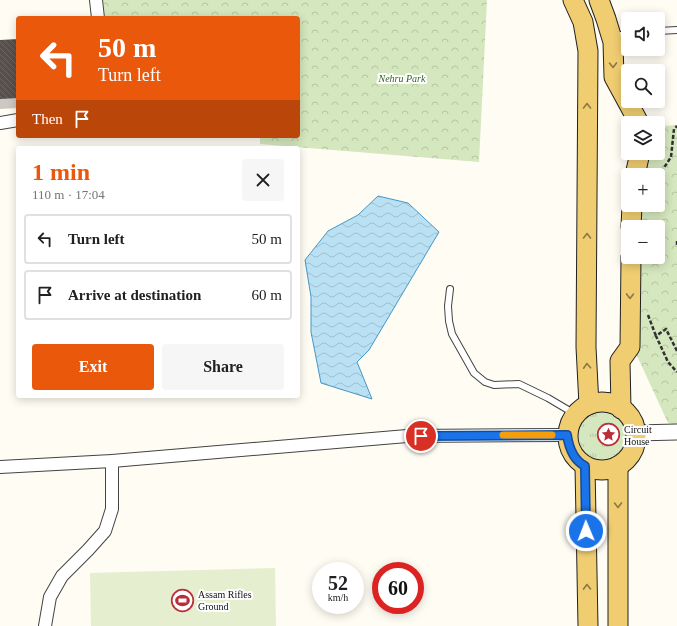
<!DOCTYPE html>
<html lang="en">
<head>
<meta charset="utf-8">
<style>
  :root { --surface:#fff; --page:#f6f6f6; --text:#202124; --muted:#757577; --line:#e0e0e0; --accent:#ea580c }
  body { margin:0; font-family:Georgia,serif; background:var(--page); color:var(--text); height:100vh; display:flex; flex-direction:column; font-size:15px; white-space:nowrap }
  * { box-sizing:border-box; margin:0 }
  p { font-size:13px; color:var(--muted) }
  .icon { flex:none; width:22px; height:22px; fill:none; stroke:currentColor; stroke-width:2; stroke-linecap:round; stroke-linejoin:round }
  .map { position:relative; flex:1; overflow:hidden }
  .details { position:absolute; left:16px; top:146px; width:284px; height:252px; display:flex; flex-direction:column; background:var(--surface); border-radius:4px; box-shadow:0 2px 10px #0003 }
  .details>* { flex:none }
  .hud { position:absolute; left:16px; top:16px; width:284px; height:122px; border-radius:4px; box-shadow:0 2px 10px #0003; background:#ea580c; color:#fff; overflow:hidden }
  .fabs { position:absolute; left:621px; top:12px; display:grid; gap:8px }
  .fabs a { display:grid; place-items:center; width:44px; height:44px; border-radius:4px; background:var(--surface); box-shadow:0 2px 10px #0003; font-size:20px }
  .speed { position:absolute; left:312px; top:562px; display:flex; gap:8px; font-size:20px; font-weight:700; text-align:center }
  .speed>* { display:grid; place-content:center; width:52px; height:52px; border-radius:50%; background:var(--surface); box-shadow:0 2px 10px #0003; line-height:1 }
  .speed small { font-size:10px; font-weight:400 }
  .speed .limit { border:6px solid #d22; background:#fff; color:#111 }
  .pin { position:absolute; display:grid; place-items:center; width:34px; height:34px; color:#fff; margin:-17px; border:2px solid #fff; border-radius:50%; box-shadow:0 1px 4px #0007 }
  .me { position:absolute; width:44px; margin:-22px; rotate:359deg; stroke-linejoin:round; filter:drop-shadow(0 0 3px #0008) }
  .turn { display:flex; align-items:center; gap:14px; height:84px; padding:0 16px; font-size:18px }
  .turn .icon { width:52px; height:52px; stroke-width:2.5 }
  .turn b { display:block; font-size:28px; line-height:34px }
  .then { display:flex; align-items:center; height:38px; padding:0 16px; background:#0003; gap:8px; font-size:15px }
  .round { display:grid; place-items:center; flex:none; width:42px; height:42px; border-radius:4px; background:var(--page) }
  .headline { display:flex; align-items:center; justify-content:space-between; height:68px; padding:0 16px }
  h1 { font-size:24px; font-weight:700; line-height:30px; color:var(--accent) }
  .action { display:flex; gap:8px; margin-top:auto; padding:8px 16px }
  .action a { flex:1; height:46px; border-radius:4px; background:var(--accent); color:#fff; font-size:16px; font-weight:700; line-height:46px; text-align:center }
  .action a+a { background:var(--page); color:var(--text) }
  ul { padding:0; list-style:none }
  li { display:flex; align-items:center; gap:12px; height:50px; margin:0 8px 6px; padding:0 8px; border:2px solid var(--line); border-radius:4px }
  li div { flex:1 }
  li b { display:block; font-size:15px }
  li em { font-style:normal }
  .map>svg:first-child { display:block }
  .grass { fill:url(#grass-tufts) }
  .park { fill:url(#park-crowns) }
  .pitch { fill:#e5efcf }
  .water { fill:url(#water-waves); stroke:#4597c6 }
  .shadow { fill:#0003 }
  .building { fill:url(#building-back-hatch) }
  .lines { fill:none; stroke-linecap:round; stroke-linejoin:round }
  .service-casing { stroke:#434343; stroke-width:8 }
  .minor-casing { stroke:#434343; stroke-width:14 }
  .tertiary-casing { stroke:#434343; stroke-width:17 }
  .primary-casing { stroke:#212121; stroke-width:21 }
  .path { stroke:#323232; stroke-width:2.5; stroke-dasharray:4 2; stroke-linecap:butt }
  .service { stroke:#fff; stroke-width:6 }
  .minor { stroke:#fff; stroke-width:12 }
  .tertiary { stroke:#fff; stroke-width:15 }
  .primary { stroke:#f0cd71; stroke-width:19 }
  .oneway { stroke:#8b7845 }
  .route-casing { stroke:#114b97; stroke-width:10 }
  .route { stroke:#1a73e8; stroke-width:7 }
  .slow { stroke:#f59e0b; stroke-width:7 }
  .labels { text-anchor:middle; stroke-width:4; stroke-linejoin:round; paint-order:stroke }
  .park-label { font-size:10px; font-style:italic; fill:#336423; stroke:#fff }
  .poi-label { font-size:10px; fill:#101010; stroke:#fff; text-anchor:start }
</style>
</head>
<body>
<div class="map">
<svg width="677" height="626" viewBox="0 0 677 626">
  <defs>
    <pattern id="grass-tufts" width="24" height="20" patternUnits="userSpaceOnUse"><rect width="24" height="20" fill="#d5e7be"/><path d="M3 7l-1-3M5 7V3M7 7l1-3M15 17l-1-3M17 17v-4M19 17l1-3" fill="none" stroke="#b6c5a2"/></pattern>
    <pattern id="park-crowns" width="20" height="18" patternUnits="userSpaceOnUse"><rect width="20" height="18" fill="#d5e7be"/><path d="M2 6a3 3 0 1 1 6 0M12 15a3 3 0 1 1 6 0" fill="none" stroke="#b6c5a2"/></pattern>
    <pattern id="water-waves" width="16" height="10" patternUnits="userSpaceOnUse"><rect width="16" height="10" fill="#bae0f3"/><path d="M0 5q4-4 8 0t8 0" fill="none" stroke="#9fbfcf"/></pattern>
    <pattern id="building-back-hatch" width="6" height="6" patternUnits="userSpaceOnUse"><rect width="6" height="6" fill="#58504c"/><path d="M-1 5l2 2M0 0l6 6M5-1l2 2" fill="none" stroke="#6b6561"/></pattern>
  </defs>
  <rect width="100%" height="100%" fill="#fefcf3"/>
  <circle class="grass" cx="607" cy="435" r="29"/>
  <g class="park">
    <path d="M103,0H487L479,162L260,144V136H298V18H105Z"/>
    <path d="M677,125V425L668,423L633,347L634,257H658V227H637L639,205H658V175H641L644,153H658V129L664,126Z"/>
  </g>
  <path class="pitch" d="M275,568L276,626H91L90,573Z"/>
  <path class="water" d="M378,196L408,203L439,232L369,350L357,362L372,399L321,383L311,332V297L305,260L328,231L358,215Z"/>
  <path class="shadow" d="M18,40V108L0,109V41Z"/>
  <path class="building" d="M18,39V98L0,99V40Z"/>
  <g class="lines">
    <defs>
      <g id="service">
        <path d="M658,31L677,30"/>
        <path d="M614,36L628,34"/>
        <path d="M450,289L448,306L449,321L452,334L474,373L485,382L494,385L519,384L548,398L575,414"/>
      </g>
      <g id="minor">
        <path d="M96,0L98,18"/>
        <path d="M0,123L18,120"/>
        <path d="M0,467L112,461L407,436L567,435"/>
        <path d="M45,626L50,597L62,576L88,550L105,531L112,509V461"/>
      </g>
      <path id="tertiary" d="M636,433L677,432"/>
      <g id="primary">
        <path d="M573,0L583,22L588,51L586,347L589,405"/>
        <path d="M599,0L606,19L613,42L614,77L639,123"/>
        <path d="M635,175L640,153"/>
        <path d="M631,227L632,205"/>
        <circle cx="602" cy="436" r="34"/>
        <path d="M621,409L620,361L630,347L631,257"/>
        <path d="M585,466L588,626"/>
        <path d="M618,466V626"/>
      </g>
    </defs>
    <use href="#service" class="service-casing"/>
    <use href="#minor" class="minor-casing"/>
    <use href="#tertiary" class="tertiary-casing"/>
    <use href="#primary" class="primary-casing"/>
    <g class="path">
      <path d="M658,177L671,157L674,129L677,126"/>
      <path d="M677,241V247"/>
      <path d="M648,315L656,336"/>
      <path d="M677,351L666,329L656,336L668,362L677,372"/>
    </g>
    <use href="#service" class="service"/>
    <use href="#minor" class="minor"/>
    <use href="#tertiary" class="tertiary"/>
    <use href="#primary" class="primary"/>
  </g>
  <defs><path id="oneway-chevron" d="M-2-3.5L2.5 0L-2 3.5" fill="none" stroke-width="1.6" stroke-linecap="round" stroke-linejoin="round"/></defs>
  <g class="oneway">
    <use href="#oneway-chevron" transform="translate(613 65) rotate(89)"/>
    <use href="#oneway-chevron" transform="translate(587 106) rotate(-90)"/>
    <use href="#oneway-chevron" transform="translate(587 236) rotate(-90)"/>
    <use href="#oneway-chevron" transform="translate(630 296) rotate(91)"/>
    <use href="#oneway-chevron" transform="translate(587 366) rotate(-93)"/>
    <use href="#oneway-chevron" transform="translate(618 505) rotate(89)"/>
    <use href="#oneway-chevron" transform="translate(587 587) rotate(-91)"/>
  </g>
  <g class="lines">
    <defs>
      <path id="route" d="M421,436L567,435C569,448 573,460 585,466L586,531"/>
    </defs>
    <use href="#route" class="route-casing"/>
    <use href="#route" class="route"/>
    <path class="slow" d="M503,435H552"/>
  </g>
  <defs>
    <symbol id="sight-ring" viewBox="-11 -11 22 22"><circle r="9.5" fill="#fff" stroke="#b82f3a" stroke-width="1.5"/><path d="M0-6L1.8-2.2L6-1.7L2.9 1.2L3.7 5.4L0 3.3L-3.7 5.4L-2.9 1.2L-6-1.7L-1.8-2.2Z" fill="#b82f3a"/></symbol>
    <symbol id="stadium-ring" viewBox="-11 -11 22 22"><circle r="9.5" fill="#fff" stroke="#b82f3a" stroke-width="1.5"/><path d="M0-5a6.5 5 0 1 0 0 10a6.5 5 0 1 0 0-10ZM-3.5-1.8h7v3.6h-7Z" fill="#b82f3a"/></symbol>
  </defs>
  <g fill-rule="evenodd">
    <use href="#sight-ring" x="596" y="422" width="25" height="25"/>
    <use href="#stadium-ring" x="170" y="588" width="25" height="25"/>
  </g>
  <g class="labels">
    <g class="park-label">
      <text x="402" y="82">Nehru Park</text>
    </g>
    <g class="poi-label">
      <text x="624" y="433">Circuit<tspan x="624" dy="12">House</tspan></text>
      <text x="198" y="598">Assam Rifles<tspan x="198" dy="12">Ground</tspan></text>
    </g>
  </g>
</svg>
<div class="fabs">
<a><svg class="icon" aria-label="sound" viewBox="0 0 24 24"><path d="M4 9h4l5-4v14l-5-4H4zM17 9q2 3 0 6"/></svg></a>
<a><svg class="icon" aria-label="search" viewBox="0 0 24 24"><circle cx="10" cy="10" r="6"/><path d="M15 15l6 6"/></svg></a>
<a><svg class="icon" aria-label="layers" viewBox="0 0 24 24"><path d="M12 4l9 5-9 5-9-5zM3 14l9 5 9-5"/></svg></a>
<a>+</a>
<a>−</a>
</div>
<div class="speed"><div>52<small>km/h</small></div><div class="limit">60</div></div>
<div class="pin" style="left:421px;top:436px;background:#d93025"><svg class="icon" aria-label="arrive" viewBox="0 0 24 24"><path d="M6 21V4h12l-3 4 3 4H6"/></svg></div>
<svg class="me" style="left:586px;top:531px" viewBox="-20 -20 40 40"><circle r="17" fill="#1a73e8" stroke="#fff" stroke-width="3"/><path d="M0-11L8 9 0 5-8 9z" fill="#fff"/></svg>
<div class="hud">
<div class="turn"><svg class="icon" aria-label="left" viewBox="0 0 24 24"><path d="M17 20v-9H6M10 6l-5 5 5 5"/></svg><div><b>50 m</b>Turn left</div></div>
<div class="then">Then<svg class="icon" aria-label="arrive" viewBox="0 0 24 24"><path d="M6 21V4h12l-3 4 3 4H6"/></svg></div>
</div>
<section class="details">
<div class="headline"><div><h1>1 min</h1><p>110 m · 17:04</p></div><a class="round"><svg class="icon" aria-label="close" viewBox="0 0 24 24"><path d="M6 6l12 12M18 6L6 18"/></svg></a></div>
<ul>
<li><svg class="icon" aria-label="left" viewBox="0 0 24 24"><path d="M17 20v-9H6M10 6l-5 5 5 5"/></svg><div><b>Turn left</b></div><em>50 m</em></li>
<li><svg class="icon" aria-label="arrive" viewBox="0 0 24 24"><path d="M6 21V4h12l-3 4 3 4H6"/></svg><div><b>Arrive at destination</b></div><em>60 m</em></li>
</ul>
<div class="action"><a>Exit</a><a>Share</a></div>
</section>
</div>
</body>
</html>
